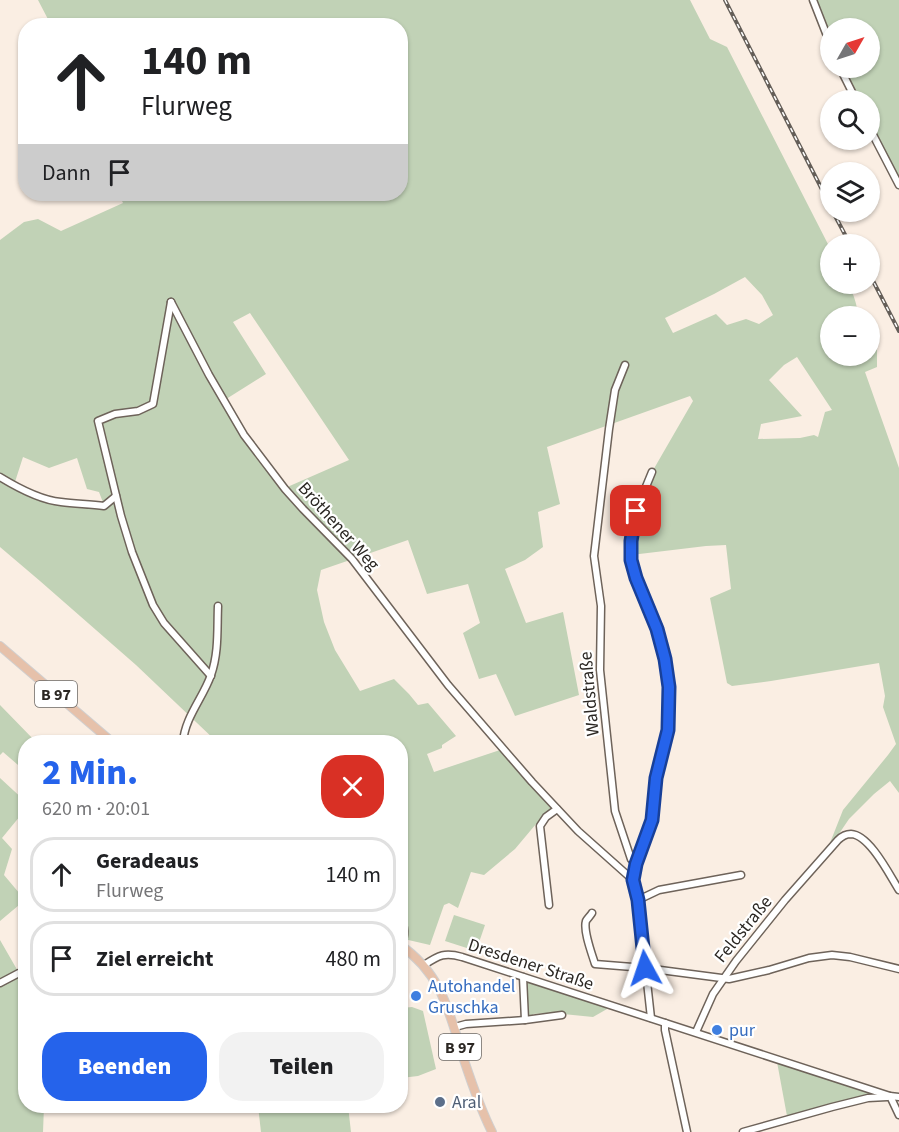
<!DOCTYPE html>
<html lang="de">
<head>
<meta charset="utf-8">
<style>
  :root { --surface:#fff; --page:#f2f2f2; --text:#202124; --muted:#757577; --line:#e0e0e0; --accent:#2563eb }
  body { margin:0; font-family:"Source Sans 3",sans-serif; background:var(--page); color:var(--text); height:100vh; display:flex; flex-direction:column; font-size:22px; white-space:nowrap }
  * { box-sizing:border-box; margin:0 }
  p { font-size:20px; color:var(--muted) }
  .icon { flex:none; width:33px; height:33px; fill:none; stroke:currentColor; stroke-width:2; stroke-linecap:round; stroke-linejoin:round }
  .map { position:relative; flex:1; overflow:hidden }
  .panel { position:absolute; left:18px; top:735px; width:390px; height:378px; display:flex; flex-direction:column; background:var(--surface); border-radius:24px; box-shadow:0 2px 4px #0004 }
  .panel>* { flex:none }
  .guide { position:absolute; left:18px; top:18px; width:390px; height:183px; border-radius:24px; box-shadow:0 2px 4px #0004; background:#fff; color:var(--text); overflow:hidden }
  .needle { width:39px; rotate:51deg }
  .fabs { position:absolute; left:820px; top:18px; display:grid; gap:12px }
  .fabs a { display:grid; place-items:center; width:60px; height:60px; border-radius:50%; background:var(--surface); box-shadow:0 2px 4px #0004; font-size:30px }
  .pin { position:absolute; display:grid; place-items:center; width:51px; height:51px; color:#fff; margin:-26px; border-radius:12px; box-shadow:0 3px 9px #0006 }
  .me { position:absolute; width:66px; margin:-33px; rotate:355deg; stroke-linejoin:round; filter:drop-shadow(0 0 4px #0008) }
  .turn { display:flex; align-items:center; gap:21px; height:126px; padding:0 24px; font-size:27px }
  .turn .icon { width:78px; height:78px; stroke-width:2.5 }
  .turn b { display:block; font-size:42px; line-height:51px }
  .then { display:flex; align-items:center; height:57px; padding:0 24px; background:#0003; gap:12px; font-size:22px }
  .round { display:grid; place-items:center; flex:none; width:63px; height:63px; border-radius:24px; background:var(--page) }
  .overview { display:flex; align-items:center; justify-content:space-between; height:102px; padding:0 24px }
  h1 { font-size:36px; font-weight:800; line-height:45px; color:var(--accent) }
  .cta { display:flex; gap:12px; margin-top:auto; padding:12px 24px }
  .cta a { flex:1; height:69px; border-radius:24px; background:var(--accent); color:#fff; font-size:24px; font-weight:800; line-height:69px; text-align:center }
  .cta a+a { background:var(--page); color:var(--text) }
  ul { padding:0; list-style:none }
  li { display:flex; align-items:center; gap:18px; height:75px; margin:0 12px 9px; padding:0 12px; border:3px solid var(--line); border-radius:24px }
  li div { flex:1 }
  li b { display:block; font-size:22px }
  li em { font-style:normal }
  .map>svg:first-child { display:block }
  .green { fill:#c1d2b6; fill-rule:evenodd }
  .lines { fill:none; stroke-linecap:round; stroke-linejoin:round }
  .minor-casing { stroke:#6e635a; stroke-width:9 }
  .major-casing { stroke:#d0cfcf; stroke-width:10 }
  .minor { stroke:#fff; stroke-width:6 }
  .major { stroke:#e6c1aa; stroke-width:8 }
  .rail-casing { stroke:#645e58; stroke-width:4 }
  .rail { stroke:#fff; stroke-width:1.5; stroke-dasharray:4.5; stroke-linecap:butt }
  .route-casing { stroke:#184099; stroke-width:15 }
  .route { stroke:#2563eb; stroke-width:10 }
  .shop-dot { fill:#3f7fe0; stroke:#fff; stroke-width:2 }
  .service-dot { fill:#5c6f8a; stroke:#fff; stroke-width:2 }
  .labels { text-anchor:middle; stroke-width:4.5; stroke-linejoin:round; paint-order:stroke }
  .shield { fill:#fff; stroke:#6b6865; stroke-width:1.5 }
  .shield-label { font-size:16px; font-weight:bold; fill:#2b2723 }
  .street-label { font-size:18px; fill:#2b2723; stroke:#fff }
  .shop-label { font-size:18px; fill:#366cbe; stroke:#fff; text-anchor:start }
  .service-label { font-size:18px; fill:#4e5e75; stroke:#fff; text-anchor:start }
</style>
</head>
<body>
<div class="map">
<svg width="899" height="1132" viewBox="0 0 899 1132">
  <rect width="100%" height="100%" fill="#faeee3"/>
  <g class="green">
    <path d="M38,0H690L710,39L727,47L831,250V284H848C854,295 857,304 858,316H831V356H870V339L877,350V367L865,372L899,468V793L890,781L874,794L849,819L826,853L843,810L888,755L896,744L883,707L885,696L879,663L771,681L732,686L727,683L710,598L731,589L726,545L706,546L631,555L636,511L652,472L693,401L690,396L547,447L560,504L538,512L543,547L525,560L505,569L526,623L563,612L579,695L515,716L496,674L479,679L463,633L480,623L468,584L427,594L408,540L321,570L317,590L324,622L335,650L360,691L394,679L409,694L418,705L428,703L456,736L442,745V748L427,754L434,772L503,749L557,809L540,824H536L515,849L484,875L471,872L458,908L449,903L444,905L430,945L404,939L400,916V742H217L136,665L40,581L0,547V240L24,222L38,219L61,231L123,203L119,194H400V26L51,25ZM745,277L762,295L773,315L759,324L746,319L727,325L716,314L673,333L665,318L714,294ZM250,313L349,460L285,488L223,401L266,374L233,322ZM797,357L832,410L825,412L818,437L814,435L800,438L758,439L761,424L802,416L769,380L784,365ZM23,457L49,468L77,458L87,489L99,492L104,505L60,502L14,485Z"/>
    <path d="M813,0H899V185L870,129V100H856L840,68H870V28H846L839,24L825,31Z"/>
    <path d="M0,705L36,742H26L25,771L3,752L0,755Z"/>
    <path d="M0,778L26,802L25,810L2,838L12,849L4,875L25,900L0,921Z"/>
    <path d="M454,915L485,925L476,951L445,941Z"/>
    <path d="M0,940L19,973H25L26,1106H44L43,1132H0Z"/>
    <path d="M525,981C551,991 578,998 605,1006L607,1009L593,1017L563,1014L562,1012L533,1014V1018L528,1017Z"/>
    <path d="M412,1007L423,1011L436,1069L418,1076L401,1078V1008Z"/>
    <path d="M777,1062L869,1092V1096L834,1103L787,1116Z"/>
    <path d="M258,1106H348L351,1132H261Z"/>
  </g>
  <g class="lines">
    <defs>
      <g id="minor">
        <path d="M813,0L831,46"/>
        <path d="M840,68L856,100"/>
        <path d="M870,129L899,185"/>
        <path d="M171,302L209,375L244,435L285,489L303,509L352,559L448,685L532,782L578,831L633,880"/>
        <path d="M171,302L153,404L138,411L115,414L98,421L121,516L132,552L153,605L164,623L211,676"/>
        <path d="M625,365L615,390L609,429L594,556L601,606L600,670L615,811L631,859L636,864L633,880L638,900L651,1018"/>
        <path d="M0,477C18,488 40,500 61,502C76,504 90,504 104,506L116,496"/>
        <path d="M183,742C185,717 203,698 211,675C219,652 217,629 218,606"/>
        <path d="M636,864L652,820L656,778L668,730L669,711V687L665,659L657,629L636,578L631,560V541L636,511L652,472"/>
        <path d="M638,900L659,890L741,875"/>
        <path d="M549,905L540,826L546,817L557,809"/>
        <path d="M592,913C591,915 587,919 586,921C583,931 592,954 595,964L645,968L729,979L769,970L809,958L832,955L850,957L899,969"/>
        <path d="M400,916C405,926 406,935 401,946"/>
        <path d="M424,965C439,955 445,952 462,957L890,1096L899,1097"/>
        <path d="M523,977L525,1020"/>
        <path d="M0,983L19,973H26"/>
        <path d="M665,1023V1030L687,1132"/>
        <path d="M455,1027L466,1024L525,1020L562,1015"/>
        <path d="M696,1032L713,994L736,961L785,900L838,840C841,837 846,834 851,834C870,835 890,876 899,890"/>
        <path d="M890,1096L899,1115"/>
        <path d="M743,1132L832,1107L868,1098L887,1097"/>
      </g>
      <g id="major">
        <path d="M0,646L112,742"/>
        <path d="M400,945C444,975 450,1017 465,1063C473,1087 481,1110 492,1132"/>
      </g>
    </defs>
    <use href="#minor" class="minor-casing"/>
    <use href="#major" class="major-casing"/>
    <use href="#minor" class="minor"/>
    <use href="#major" class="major"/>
    <defs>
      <g id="rail">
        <path d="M725,0L831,207"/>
        <path d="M833,212L850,244"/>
        <path d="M870,275L899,331"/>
      </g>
    </defs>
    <use href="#rail" class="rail-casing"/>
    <use href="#rail" class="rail"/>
  </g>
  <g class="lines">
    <defs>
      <path id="route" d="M636,511L631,541V560L636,578L657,629L665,659L669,687L668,730L656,778L652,820L636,864L633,880L638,900L645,968"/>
    </defs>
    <use href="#route" class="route-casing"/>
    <use href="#route" class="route"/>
  </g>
  <g class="shop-dot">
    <circle cx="416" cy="996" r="6"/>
    <circle cx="717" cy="1030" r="6"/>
  </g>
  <circle class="service-dot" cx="440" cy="1102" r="6"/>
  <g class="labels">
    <g class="shield">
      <rect x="35" y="681" width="42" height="26" rx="4.5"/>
      <rect x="439" y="1034" width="42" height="26" rx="4.5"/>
    </g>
    <g class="shield-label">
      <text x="56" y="700">B 97</text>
      <text x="460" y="1053">B 97</text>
    </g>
    <g class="street-label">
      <text transform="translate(339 526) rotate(48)" y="6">Bröthener Weg</text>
      <text transform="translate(589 694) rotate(-95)" y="6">Waldstraße</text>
      <text transform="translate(743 929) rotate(-51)" y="6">Feldstraße</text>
      <text transform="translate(531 964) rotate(18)" y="6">Dresdener Straße</text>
    </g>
    <g class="shop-label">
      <text x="428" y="992">Autohandel<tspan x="428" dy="21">Gruschka</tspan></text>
      <text x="729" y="1036">pur</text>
    </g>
    <g class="service-label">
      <text x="452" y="1108">Aral</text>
    </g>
  </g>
</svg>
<div class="fabs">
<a><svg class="needle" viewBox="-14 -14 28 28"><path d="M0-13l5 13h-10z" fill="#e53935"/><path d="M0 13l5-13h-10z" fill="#757577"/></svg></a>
<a><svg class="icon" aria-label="search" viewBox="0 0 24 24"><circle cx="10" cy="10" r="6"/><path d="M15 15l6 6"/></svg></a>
<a><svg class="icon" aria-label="layers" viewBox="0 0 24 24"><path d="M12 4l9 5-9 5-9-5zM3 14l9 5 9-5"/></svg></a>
<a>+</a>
<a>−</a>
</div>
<div class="pin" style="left:636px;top:511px;background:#d93025"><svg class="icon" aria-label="arrive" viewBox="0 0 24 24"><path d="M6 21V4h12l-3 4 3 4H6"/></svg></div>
<svg class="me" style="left:645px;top:968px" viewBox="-20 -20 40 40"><path d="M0-17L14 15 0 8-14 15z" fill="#2563eb" stroke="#fff" stroke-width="4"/></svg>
<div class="guide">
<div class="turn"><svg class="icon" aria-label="ahead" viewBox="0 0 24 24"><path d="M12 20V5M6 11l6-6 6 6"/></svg><div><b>140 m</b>Flurweg</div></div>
<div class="then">Dann<svg class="icon" aria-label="arrive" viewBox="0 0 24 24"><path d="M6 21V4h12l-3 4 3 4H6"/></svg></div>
</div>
<section class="panel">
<div class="overview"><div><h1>2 Min.</h1><p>620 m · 20:01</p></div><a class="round" style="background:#d93025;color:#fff"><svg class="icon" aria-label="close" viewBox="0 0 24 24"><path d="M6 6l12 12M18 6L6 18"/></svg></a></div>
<ul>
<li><svg class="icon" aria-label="ahead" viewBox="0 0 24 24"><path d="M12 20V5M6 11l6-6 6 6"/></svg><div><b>Geradeaus</b><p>Flurweg</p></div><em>140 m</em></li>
<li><svg class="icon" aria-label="arrive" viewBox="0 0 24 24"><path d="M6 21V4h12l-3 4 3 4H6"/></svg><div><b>Ziel erreicht</b></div><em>480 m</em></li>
</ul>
<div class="cta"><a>Beenden</a><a>Teilen</a></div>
</section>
</div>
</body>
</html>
